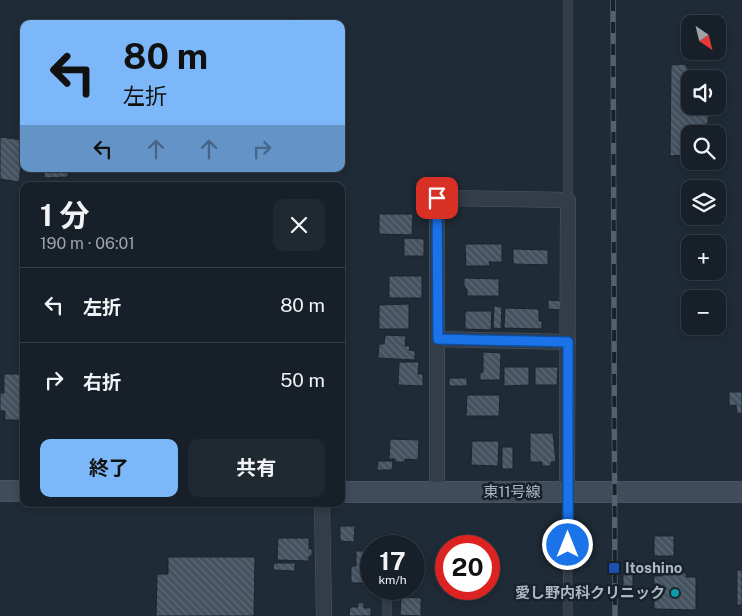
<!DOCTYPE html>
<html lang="ja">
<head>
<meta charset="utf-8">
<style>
  :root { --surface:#172028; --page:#202830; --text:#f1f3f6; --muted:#9ea3a8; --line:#363e45; --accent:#7cb8f9 }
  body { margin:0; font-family:"Public Sans","Noto Sans JP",sans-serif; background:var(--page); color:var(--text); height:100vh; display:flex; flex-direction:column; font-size:19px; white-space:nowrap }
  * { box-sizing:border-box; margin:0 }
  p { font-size:16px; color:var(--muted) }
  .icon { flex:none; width:28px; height:28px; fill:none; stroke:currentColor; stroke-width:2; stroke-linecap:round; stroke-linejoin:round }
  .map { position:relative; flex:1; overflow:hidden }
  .side { position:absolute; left:20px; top:182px; width:325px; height:325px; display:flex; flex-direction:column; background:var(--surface); border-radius:10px; box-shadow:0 2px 8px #0003,0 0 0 1px var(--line) }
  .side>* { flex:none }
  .hud { position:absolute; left:20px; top:20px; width:325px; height:152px; border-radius:10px; box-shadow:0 2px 8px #0003,0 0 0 1px var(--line); background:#7cb8f9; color:#111; overflow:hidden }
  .needle { width:32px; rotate:145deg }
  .controls { position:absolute; left:681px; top:15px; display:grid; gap:10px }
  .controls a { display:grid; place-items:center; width:45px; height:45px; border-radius:10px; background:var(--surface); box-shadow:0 2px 8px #0003,0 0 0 1px var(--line); font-size:25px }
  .speed { position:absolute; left:360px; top:535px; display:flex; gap:10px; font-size:25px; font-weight:700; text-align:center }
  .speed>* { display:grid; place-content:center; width:65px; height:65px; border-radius:50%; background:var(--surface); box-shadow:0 2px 8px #0003,0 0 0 1px var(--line); line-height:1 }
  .speed small { font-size:12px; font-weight:400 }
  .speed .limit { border:8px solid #d22; background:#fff; color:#111 }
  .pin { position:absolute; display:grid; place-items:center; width:42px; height:42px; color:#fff; margin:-21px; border-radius:10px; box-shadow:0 2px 8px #0006 }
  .me { position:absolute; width:55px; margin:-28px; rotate:0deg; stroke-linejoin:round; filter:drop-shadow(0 0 4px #0008) }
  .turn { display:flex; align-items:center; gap:18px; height:105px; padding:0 20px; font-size:22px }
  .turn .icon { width:65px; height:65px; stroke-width:2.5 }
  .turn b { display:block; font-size:35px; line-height:42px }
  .lanes { display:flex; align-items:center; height:48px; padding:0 20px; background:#0003; justify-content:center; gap:25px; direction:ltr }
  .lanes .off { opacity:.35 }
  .round { display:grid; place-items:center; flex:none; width:52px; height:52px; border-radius:10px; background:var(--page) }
  .summary { display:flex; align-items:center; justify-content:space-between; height:85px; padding:0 20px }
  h1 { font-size:30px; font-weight:700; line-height:38px }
  .primary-button { display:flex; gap:10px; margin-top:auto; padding:10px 20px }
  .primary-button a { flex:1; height:58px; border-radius:10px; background:var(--accent); color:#111; font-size:20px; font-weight:700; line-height:58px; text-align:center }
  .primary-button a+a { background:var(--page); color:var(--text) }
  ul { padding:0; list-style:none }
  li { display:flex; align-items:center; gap:15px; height:75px; padding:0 20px; border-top:1px solid var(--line) }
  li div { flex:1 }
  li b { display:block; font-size:19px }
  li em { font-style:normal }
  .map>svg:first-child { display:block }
  .building { fill:url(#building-back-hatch); stroke:#1a242d }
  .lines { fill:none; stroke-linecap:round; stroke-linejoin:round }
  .lane-casing { stroke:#505a65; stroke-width:9 }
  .street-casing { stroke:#505a65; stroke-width:16 }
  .secondary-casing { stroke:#505a65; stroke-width:22 }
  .lane { stroke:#323d47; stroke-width:8 }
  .street { stroke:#323d47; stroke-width:15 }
  .secondary { stroke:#404c5a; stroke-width:21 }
  .rail-casing { stroke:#54616e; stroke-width:5.5 }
  .rail { stroke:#18222b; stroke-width:4; stroke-dasharray:11; stroke-linecap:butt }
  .route-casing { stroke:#114b97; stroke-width:12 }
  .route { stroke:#1a73e8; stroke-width:9 }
  .transit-dot { fill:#1a4fb4; stroke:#18222b; stroke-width:2 }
  .culture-dot { fill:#0f9aa8; stroke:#18222b; stroke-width:2 }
  .labels { text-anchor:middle; stroke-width:5; stroke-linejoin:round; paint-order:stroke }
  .street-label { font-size:15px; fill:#acb7c4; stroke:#18222b }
  .poi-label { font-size:15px; font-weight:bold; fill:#acb7c4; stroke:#18222b; text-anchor:start }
</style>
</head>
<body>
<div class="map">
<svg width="742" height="616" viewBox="0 0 742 616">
  <defs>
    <pattern id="building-back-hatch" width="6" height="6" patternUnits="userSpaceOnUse" patternTransform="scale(1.25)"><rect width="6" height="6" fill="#455360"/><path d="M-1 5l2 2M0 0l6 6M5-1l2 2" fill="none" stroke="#5d6a75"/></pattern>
  </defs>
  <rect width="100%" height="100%" fill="#1f2b36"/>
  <g class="building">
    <rect x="287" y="19" width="16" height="5"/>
    <path d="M685,64L694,79H690V106H709L708,122L700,134H690V147L684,155L670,156L671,65Z"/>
    <path d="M0,137L24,140L19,182L0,179Z"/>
    <path d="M44,169H68V177L44,178Z"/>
    <path d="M379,214H413L412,235L379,234Z"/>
    <path d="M404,238L424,239V256H404Z"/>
    <path d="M465,244H502V262H489L490,266H466Z"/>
    <path d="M513,249L548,250V265L513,264Z"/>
    <rect x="389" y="276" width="33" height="22"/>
    <path d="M464,278L499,279V296H467V290L464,285Z"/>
    <path d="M548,300L562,301V310L548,309Z"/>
    <path d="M409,304V329H379V305Z"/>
    <path d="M494,306L502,307L501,329L493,328Z"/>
    <path d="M505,308L539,309V321H542V329L504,328Z"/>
    <path d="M465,311H492L491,330L465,329Z"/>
    <path d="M385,335L406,336L405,346H410L409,350L415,351V360L378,358L379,344H384Z"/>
    <path d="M483,352L501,353L500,380H480V373L483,372Z"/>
    <path d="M399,362H419L418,374H423V386L398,385Z"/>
    <path d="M504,367H529V385L504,386Z"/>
    <path d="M535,367H558L557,385H535Z"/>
    <path d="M4,374H24V420H5V411H0V393H4Z"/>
    <rect x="449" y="378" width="18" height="8"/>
    <path d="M729,392H742V413L737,414L736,405L729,406Z"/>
    <path d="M467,395H500L499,416H466Z"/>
    <path d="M530,433H553L556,462H551V466H542V462H530Z"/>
    <path d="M390,439L419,440L418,460L405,459V462H395V459H389Z"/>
    <path d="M472,441H499L498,466L471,465Z"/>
    <rect x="502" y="447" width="11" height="22"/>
    <path d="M378,461H393L392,470H377Z"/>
    <path d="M340,526H355L354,542L340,541Z"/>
    <rect x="654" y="536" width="20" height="20"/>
    <path d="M278,538H309V549H312V556H309V561L277,560Z"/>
    <path d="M356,551H369V557H371V583H351V566H356Z"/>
    <path d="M168,557H255L254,616H156L157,574H168Z"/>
    <path d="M274,563H295V571L273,570Z"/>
    <rect x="737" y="570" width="5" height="35"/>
    <path d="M662,572L686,573V577H696V610L654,609V576H662Z"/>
    <rect x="623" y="574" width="10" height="13"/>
    <path d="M401,597L421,598V616L400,615Z"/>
    <path d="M358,602L364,603V608H371V616H349L350,607H358Z"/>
  </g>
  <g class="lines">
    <defs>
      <g id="lane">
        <path d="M568,0V200"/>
        <path d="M567,493L568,616"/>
        <path d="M387,598V616"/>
      </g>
      <g id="street">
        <path d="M438,339L568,342"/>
        <path d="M437,492V198L568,200L567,492"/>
        <path d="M322,504L324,616"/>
      </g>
      <g id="secondary">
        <path d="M0,491H24"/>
        <path d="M341,492H742"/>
      </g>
    </defs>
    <use href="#lane" class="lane-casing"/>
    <use href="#street" class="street-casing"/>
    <use href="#secondary" class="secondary-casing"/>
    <use href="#lane" class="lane"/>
    <use href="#street" class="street"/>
    <use href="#secondary" class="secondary"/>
    <defs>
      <path id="rail" d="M613,0L615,616"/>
    </defs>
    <use href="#rail" class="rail-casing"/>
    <use href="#rail" class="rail"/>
  </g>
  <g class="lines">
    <defs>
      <path id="route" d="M437,198L438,339L568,342V545"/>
    </defs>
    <use href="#route" class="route-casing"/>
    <use href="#route" class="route"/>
  </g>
  <rect class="transit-dot" x="608" y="562" width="12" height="12" rx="2.5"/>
  <circle class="culture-dot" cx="675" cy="593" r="5"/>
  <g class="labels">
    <g class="street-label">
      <text x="512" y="497">東11号線</text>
    </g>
    <g class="poi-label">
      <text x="625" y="573">Itoshino</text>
      <text x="665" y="598" text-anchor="end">愛し野内科クリニック</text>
    </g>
  </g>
</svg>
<div class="controls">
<a><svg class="needle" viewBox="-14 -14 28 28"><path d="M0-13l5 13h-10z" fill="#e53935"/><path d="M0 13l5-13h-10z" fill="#9ea3a8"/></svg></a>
<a><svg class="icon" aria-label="sound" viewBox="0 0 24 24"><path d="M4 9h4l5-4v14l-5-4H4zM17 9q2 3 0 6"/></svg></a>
<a><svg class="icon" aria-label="search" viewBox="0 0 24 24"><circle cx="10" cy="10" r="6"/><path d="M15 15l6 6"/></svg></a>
<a><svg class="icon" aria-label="layers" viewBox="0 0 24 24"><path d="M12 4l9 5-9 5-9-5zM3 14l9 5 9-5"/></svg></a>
<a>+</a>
<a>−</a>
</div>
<div class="speed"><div>17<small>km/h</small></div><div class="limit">20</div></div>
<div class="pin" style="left:437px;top:198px;background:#d93025"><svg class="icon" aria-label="arrive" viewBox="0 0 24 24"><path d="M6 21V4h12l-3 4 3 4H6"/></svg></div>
<svg class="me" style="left:568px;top:545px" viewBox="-20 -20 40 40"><circle r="17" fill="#1a73e8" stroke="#fff" stroke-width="3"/><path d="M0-11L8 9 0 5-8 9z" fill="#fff"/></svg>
<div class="hud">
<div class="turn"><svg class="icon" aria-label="left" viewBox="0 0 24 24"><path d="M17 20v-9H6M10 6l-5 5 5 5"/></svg><div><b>80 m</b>左折</div></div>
<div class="lanes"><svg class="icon" aria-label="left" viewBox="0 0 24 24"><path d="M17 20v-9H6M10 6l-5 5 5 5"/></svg><svg class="icon off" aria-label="ahead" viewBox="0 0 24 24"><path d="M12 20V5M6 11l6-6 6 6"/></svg><svg class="icon off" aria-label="ahead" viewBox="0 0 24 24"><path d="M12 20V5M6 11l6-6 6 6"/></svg><svg class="icon off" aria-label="right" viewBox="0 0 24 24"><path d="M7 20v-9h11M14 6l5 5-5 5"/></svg></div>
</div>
<section class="side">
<div class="summary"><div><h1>1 分</h1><p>190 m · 06:01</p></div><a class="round"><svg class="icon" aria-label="close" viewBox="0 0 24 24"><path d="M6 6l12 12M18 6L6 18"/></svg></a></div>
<ul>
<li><svg class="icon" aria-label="left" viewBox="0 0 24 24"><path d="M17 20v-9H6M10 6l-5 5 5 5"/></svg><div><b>左折</b></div><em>80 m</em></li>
<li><svg class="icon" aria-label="right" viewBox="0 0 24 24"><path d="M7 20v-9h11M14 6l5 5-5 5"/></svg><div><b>右折</b></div><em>50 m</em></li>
</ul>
<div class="primary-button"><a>終了</a><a>共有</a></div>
</section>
</div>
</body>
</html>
